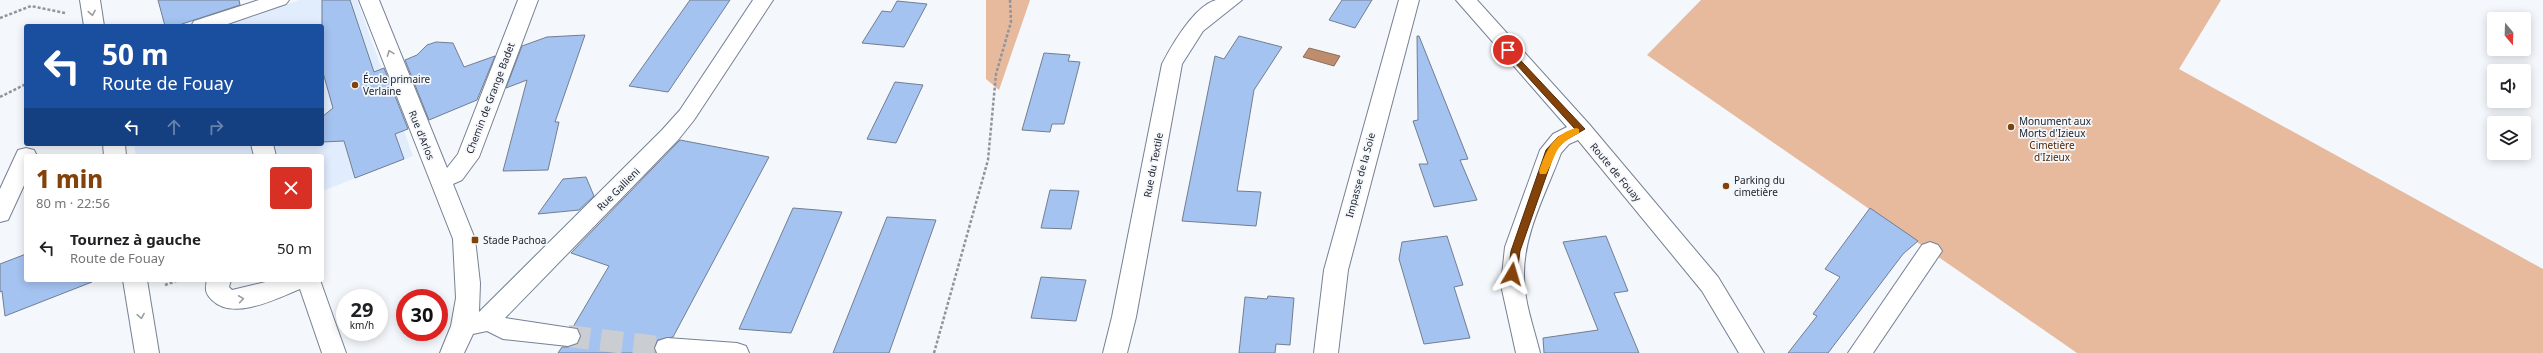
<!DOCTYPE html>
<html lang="fr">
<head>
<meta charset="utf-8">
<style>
  :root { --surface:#fff; --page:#f2f2f2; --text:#202124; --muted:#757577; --accent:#82420a }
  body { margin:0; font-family:"Noto Sans",sans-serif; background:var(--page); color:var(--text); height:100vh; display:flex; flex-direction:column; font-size:15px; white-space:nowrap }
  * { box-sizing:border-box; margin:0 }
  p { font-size:13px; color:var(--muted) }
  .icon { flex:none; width:22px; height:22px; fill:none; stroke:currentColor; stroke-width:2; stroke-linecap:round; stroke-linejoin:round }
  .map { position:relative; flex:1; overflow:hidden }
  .drawer { position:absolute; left:24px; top:154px; width:300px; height:128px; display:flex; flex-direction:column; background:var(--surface); border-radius:4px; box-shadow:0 2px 10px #0003 }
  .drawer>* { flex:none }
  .guide { position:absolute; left:24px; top:24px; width:300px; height:122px; border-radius:4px; box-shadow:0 2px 10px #0003; background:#1a4fa0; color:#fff; overflow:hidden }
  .needle { width:26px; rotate:161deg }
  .fabs { position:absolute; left:2487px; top:12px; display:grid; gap:8px }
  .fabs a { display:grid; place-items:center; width:44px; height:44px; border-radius:4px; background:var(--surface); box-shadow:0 2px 10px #0003; font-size:20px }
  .speed { position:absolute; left:336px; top:289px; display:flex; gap:8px; font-size:20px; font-weight:700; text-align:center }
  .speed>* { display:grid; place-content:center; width:52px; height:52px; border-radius:50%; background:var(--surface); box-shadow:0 2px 10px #0003; line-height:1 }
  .speed small { font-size:10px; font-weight:400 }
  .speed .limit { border:6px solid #d22; background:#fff; color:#111 }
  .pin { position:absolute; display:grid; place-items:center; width:34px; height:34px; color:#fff; margin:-17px; border:2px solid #fff; border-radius:50%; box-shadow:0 1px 4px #0007 }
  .me { position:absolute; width:44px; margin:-22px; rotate:7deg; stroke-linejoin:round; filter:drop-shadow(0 0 3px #0008) }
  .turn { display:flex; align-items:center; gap:14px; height:84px; padding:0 12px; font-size:18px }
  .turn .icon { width:52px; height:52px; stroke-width:2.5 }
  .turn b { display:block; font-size:28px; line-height:34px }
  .lanes { display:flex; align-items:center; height:38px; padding:0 12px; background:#0003; justify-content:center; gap:20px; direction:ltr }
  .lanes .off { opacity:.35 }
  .round { display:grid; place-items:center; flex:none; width:42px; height:42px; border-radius:4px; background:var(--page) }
  .head { display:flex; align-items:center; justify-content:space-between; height:68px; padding:0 12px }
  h1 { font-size:24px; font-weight:800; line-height:30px; color:var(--accent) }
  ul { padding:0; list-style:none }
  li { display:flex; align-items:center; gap:12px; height:52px; padding:0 12px }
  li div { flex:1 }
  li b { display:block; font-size:15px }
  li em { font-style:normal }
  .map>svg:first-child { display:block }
  .built { fill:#e1ecfd }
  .green { fill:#e7b99d }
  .water { fill:#bd8d6e; stroke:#8e6e5b }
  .building { fill:#a5c3f1; stroke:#727e91 }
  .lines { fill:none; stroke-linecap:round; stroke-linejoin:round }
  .minor-tunnel { stroke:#cacdd2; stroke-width:22; stroke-dasharray:22 11; stroke-linecap:butt }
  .minor-casing { stroke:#758194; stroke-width:2 }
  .major-casing { stroke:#758194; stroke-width:2 }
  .path { stroke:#91959b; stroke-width:2.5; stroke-dasharray:3 2; stroke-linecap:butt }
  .minor { fill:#fff; fill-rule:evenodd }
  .major { fill:#fff; fill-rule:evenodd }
  .oneway { stroke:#9b9da1 }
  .route { fill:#82420a; stroke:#542b06 }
  .slow { fill:#f59e0b }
  .poi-dot { fill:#82420a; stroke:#f4f7fb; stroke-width:1.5 }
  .labels { text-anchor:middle; stroke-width:3.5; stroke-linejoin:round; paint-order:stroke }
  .poi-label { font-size:10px; fill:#21262e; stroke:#f4f7fb; text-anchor:start }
  .street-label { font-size:10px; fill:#21262e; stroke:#f4f7fb }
  .park-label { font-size:10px; fill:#522400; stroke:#f4f7fb }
</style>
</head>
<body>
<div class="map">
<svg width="2543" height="353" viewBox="0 0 2543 353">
  <rect width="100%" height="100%" fill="#f4f7fb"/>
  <path class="built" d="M300,0H357L413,156L322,191V156H136L134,144H322V26H221Z"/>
  <g class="green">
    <path d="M986,0H1030L999,90L986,79Z"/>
    <path d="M1701,0H2221L2179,69L2543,269V353H2077L1647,55Z"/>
  </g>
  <path class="water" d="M1309,48L1340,56L1334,66L1303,57Z"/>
  <g class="building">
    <path d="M158,0H239L240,5L176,26H165Z"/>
    <path d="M322,0H350L374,72L384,68L408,129L395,134L404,159L355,178L344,141L322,142V117L333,108L322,69Z"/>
    <path d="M690,0H730L668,92L629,86Z"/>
    <path d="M1342,0H1372L1355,28L1329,20Z"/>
    <path d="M897,1L927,4L904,47L862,43L882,11L891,12Z"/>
    <path d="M585,35L555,122H559L548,170L503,171L527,80L506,88L522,46L547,37Z"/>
    <path d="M1239,36L1282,47L1254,90L1237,191L1261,192L1256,226L1182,221L1215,56L1224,59Z"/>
    <path d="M1417,36H1419L1468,159L1460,160L1477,200L1434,207L1419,164H1428L1413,121L1418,120Z"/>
    <path d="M436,42L453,43L464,67L495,56L477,100L429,120L405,60L417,55L427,45Z"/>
    <path d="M1044,53L1070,55L1068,61L1080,62L1064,124H1052L1050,132L1022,130Z"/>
    <path d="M895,82L923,85L896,143L867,139Z"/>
    <path d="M680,140L769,157L673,337L658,340L654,347L655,353H558L562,347H568L578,344L581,335L578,328L573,327L609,266L571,253Z"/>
    <path d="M586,177L594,196L579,210L538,214L563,179Z"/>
    <path d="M1050,190L1079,191L1071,229L1041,228Z"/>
    <path d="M793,208L842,212L791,333L739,329Z"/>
    <path d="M1870,208L1918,241L1903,254L1828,353H1788L1817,316L1813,314L1840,277L1825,269Z"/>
    <path d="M887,217L936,220L889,353H833Z"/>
    <path d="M1447,236L1463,285L1454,287L1470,338L1424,344L1399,259L1402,242Z"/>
    <path d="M1606,236L1628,291L1614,293L1639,353H1544L1543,338L1598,330L1563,242Z"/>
    <path d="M26,254V280L92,282L5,316L2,291L0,292V264Z"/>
    <path d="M1041,277L1086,280L1076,321L1031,318Z"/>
    <path d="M1268,296L1294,298L1290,345L1276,344L1275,353H1239L1245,297L1267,299Z"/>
  </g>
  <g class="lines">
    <path class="minor-tunnel" d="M568,336L667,348"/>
    <defs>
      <g id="minor">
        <path d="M259,0H289L286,4L222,26H191L194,21Z"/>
        <path d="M359,0H379L447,168L458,154L518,0H538L479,157L462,180L453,184L475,239L480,283L479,312L662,130L680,110L753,0H773L694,120L678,140L505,318L577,329L580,336L577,343L568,346L503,339L487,331L473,334L464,353H440L451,326L456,298L453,239Z"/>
        <path d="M1242,0L1203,31L1182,64L1136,317L1127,353H1103L1112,317L1162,64C1172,45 1194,6 1216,0C1224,0 1234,0 1242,0Z"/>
        <path d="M1399,0H1419L1348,270L1338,353H1314L1324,270Z"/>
        <path d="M1456,0H1477L1589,124L1718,277L1764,353H1739L1702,291L1578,140L1569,144L1561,153C1547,191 1523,234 1524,276C1524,302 1534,328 1540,353H1516L1501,285L1505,247L1540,150L1553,134L1567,127Z"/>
        <path d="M251,144H273L276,156H254Z"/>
        <path d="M26,148L34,150L37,156H26V181L8,220L0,222V189L18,150Z"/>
        <path d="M1930,242L1938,245L1942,251L1873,353H1848L1922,245Z"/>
        <path d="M207,280H231L229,287L232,290L274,280H320L346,353H322L300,289C276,299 233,321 212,300C205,293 205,289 207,280Z"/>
        <path d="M667,338L737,343L746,346L749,353H657L655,348L658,341Z"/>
      </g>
      <g id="major">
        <path d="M80,0H100L104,26H84Z"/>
        <path d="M103,144H125L126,156H104Z"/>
        <path d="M123,280H147L159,353H135Z"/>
      </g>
    </defs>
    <use href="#minor" class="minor-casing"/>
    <use href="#major" class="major-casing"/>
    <g class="path">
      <path d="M0,18L31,6L65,13"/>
      <path d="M0,97L26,84"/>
      <path d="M165,285L179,280"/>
      <path d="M934,353L988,160L996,74L1011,22L1010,0"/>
    </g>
    <use href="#minor" class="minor"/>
    <use href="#major" class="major"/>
  </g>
  <defs><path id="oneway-chevron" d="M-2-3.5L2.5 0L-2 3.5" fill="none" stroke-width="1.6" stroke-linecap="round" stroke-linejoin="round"/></defs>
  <g class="oneway">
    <use href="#oneway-chevron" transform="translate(92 13) rotate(80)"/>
    <use href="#oneway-chevron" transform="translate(390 53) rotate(-111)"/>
    <use href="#oneway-chevron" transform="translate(241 299) rotate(-8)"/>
    <use href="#oneway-chevron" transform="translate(141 316) rotate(81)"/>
  </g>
  <path class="route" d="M1508,47L1585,129L1564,141L1555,151L1520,251L1517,274L1512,278L1508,274L1511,251L1546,150L1558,137L1575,129L1505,52L1504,50Z"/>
  <path class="slow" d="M1576,128L1579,129V133C1553,147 1559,150 1546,174H1540L1539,171C1546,151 1553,134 1576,128Z"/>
  <g class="poi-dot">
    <circle cx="355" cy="85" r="4"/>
    <circle cx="2011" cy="127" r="4"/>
    <circle cx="1726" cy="186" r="4"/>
    <rect x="471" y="236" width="8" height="8" rx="2"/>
  </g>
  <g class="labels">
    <g class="poi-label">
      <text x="363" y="83">École primaire<tspan x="363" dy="12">Verlaine</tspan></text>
      <text x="2019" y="125">Monument aux<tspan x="2019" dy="12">Morts d'Izieux</tspan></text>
      <text x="1734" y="184">Parking du<tspan x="1734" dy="12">cimetière</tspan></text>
      <text x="483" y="244">Stade Pachoa</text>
    </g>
    <g class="street-label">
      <text transform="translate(490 98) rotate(-69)" y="4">Chemin de Grange Badet</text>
      <text transform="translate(422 135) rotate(68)" y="4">Rue d'Arlos</text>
      <text transform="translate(1153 165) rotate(-79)" y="4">Rue du Textile</text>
      <text transform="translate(1616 172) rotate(50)" y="4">Route de Fouay</text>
      <text transform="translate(1360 175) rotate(-75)" y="4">Impasse de la Soie</text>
      <text transform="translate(618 189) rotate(-45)" y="4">Rue Gallieni</text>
    </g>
    <g class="park-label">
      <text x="2052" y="149">Cimetière<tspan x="2052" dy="12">d'Izieux</tspan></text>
    </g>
  </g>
</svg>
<div class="fabs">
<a><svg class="needle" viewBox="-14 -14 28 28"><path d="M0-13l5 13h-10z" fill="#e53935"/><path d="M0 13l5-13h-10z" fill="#757577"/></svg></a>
<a><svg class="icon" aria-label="sound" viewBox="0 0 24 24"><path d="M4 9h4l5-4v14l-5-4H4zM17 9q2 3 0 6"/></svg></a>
<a><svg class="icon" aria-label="layers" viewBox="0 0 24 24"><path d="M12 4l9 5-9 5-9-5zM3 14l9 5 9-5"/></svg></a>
</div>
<div class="speed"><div>29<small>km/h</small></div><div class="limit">30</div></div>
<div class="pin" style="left:1508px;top:50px;background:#d93025"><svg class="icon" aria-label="arrive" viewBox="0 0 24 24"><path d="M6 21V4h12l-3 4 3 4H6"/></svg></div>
<svg class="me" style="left:1512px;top:274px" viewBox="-20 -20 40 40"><path d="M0-17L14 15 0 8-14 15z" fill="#82420a" stroke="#fff" stroke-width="4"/></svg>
<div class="guide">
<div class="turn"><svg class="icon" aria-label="left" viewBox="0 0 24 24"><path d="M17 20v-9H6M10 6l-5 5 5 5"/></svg><div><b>50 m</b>Route de Fouay</div></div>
<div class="lanes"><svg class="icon" aria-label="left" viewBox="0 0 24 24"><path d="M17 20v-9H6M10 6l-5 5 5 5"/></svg><svg class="icon off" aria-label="ahead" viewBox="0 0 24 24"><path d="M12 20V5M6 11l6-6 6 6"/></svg><svg class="icon off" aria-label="right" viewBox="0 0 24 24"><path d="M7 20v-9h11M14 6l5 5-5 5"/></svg></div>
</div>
<section class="drawer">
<div class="head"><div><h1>1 min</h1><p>80 m · 22:56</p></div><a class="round" style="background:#d93025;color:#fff"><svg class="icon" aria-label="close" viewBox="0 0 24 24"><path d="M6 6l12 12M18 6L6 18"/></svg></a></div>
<ul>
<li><svg class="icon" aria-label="left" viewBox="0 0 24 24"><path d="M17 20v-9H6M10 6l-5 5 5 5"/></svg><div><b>Tournez à gauche</b><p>Route de Fouay</p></div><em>50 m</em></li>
</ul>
</section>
</div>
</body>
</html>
